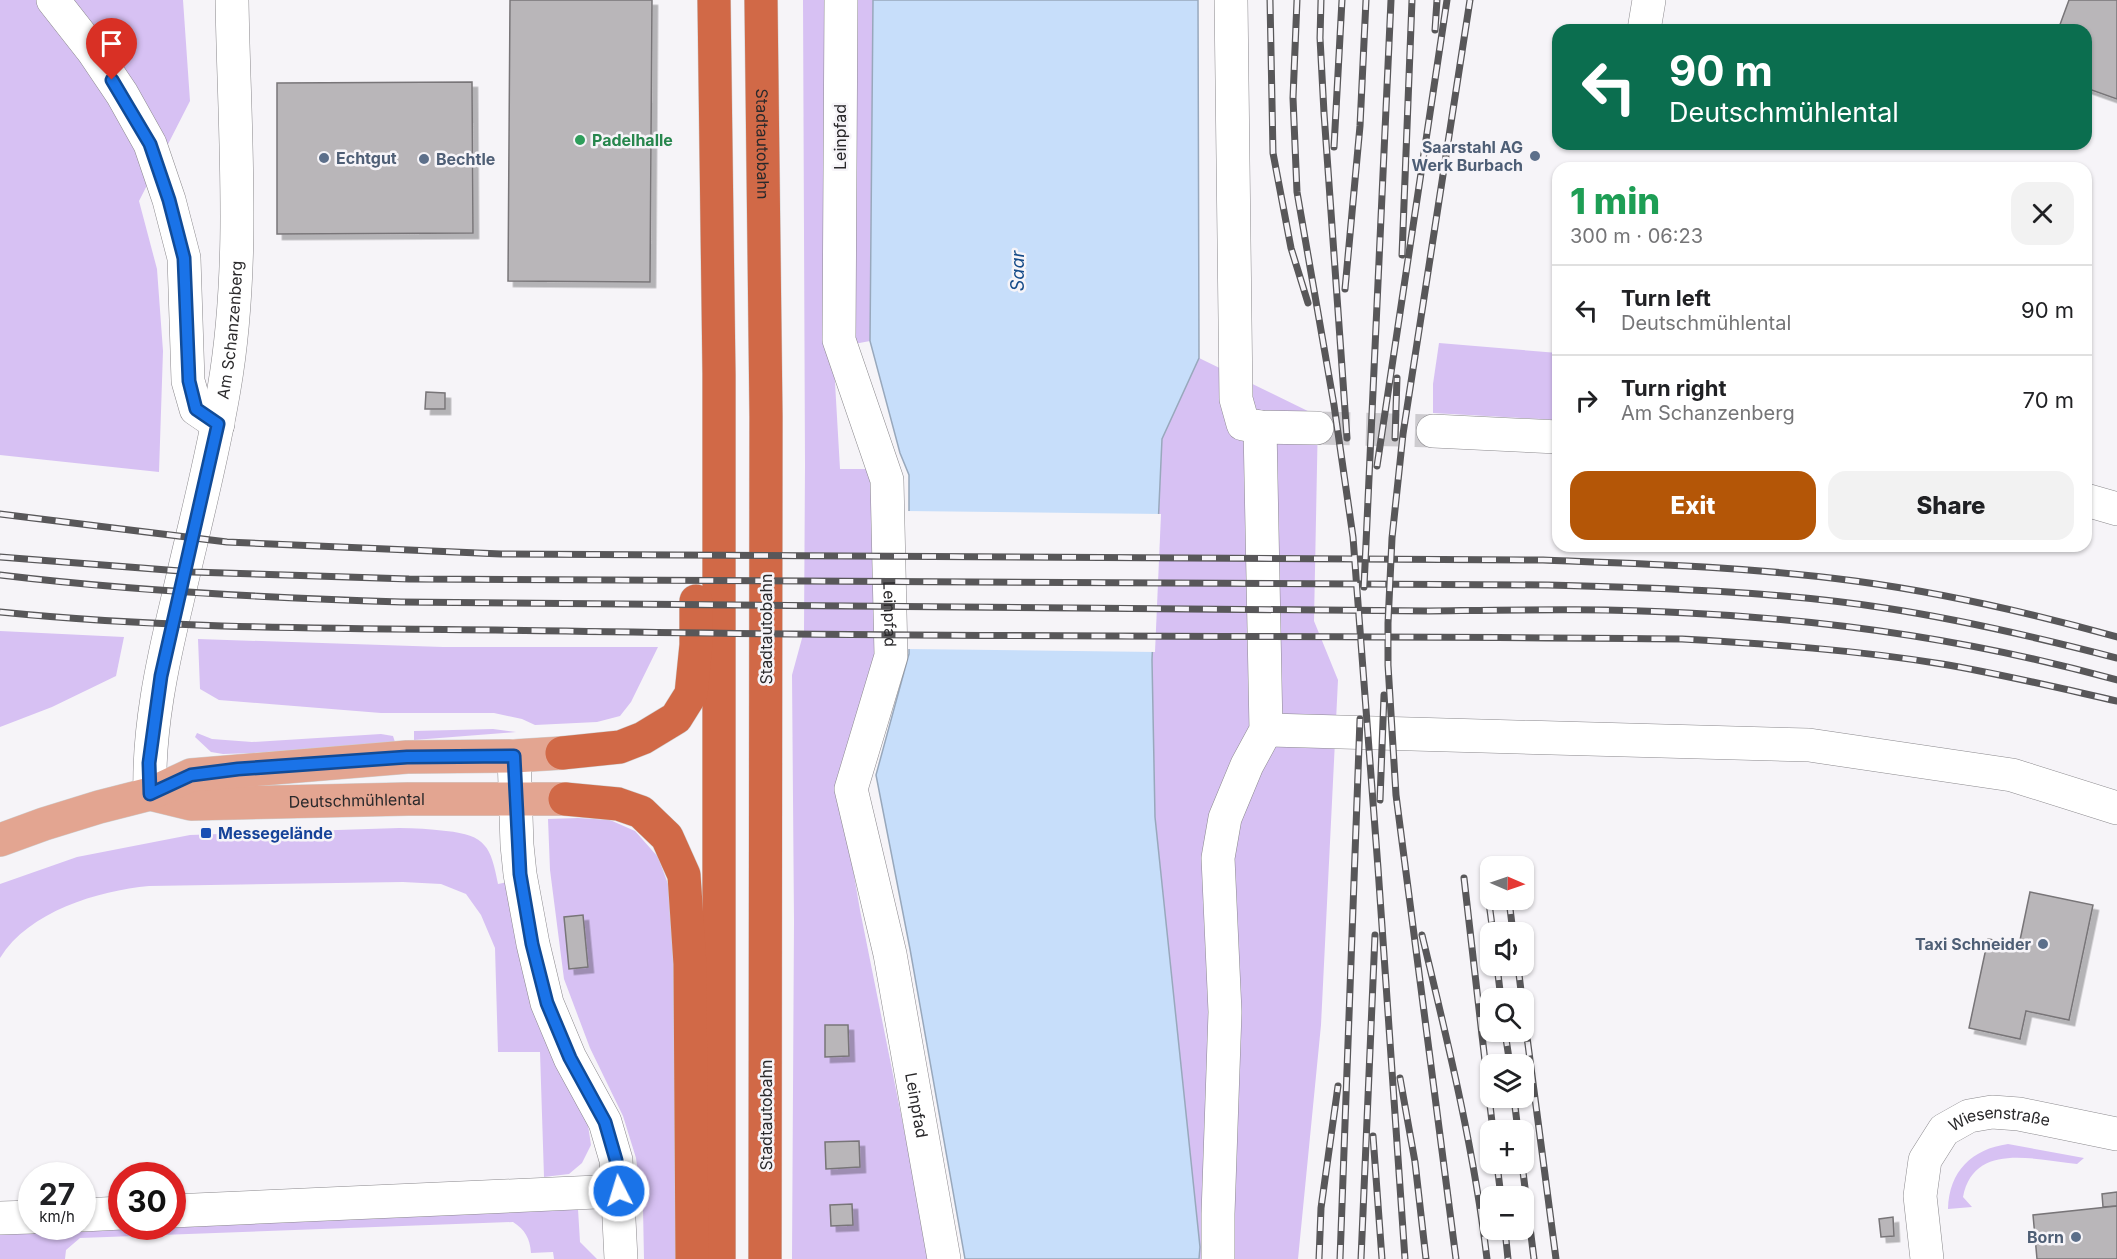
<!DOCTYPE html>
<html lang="en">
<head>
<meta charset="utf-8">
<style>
  :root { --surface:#fff; --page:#f2f2f2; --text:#202124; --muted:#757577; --line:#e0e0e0; --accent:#b45607 }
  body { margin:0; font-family:Inter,sans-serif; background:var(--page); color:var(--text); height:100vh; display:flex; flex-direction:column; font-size:22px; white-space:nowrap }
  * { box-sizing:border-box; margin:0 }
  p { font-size:20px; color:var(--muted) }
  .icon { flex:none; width:33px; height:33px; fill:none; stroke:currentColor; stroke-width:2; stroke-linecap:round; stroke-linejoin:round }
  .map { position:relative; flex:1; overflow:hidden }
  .panel { position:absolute; left:1552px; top:162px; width:540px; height:390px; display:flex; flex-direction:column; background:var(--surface); border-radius:18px; box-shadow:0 2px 4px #0004 }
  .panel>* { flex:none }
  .banner { position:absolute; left:1552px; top:24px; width:540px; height:126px; border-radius:18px; box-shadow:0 2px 4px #0004; background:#0b6e4f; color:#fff; overflow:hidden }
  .needle { width:39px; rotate:92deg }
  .tools { position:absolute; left:1480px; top:856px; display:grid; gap:12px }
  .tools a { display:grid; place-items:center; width:54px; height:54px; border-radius:12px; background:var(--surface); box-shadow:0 2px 4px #0004; font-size:30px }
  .speed { position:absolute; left:18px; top:1162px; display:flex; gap:12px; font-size:30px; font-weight:700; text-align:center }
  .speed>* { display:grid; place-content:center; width:78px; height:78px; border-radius:50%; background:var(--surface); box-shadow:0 2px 4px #0004; line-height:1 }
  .speed small { font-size:15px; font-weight:400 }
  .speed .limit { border:9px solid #d22; background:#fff; color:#111 }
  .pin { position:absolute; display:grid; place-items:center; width:51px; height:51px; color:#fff; margin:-62px -26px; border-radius:50% 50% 50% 0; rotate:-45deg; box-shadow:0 0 6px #0007 }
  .pin .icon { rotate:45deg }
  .me { position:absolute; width:66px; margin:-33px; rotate:355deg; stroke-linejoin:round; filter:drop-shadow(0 0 4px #0008) }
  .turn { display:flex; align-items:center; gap:21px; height:126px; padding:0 18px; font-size:27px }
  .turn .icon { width:78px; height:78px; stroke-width:2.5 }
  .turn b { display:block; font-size:42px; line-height:51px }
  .round { display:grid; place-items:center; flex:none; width:63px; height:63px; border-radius:18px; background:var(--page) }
  .summary { display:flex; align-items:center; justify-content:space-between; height:102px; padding:0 18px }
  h1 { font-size:36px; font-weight:800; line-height:45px; color:#1e9e55 }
  .cta { display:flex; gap:12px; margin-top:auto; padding:12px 18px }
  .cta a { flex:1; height:69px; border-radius:18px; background:var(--accent); color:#fff; font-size:24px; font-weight:800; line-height:69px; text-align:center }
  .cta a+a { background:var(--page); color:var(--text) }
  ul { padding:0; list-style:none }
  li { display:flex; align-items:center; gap:18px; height:90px; padding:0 18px; border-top:2px solid var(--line) }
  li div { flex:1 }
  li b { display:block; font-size:22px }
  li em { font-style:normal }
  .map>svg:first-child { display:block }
  .green { fill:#d7c1f3 }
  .water { fill:#c7defa; stroke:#98a8bc; stroke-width:1.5 }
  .pier { fill:#f6f4f8 }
  .building { fill:#b9b6b9; stroke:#787578; stroke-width:1.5; filter:url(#shadow) }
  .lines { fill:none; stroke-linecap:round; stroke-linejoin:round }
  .minor-tunnel { stroke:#cdcbcf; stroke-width:33; stroke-dasharray:33 16; stroke-linecap:butt }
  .minor-casing { stroke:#8b898d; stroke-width:34 }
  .major-casing { stroke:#d0d0d0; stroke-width:34 }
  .highway-casing { stroke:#d0d0d0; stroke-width:34 }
  .minor { stroke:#fff; stroke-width:33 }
  .major { stroke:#e3a591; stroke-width:33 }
  .highway { stroke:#d16947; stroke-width:33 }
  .rail-casing { stroke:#585759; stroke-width:7 }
  .rail { stroke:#f6f4f8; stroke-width:4.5; stroke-dasharray:14; stroke-linecap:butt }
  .route-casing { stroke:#114b97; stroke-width:15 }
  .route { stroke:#1a73e8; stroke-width:10 }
  .leisure-dot { fill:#2e9e5b; stroke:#f6f4f8; stroke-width:2 }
  .service-dot { fill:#5c6f8a; stroke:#f6f4f8; stroke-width:2 }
  .transit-dot { fill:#1a4fb4; stroke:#f6f4f8; stroke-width:2 }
  .labels { text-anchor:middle; stroke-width:5; stroke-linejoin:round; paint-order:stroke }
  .street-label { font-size:16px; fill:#2a292b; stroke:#f6f4f8 }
  .leisure-label { font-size:16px; font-weight:bold; fill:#27864d; stroke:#f6f4f8; text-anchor:start }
  .service-label { font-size:16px; font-weight:bold; fill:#4e5e75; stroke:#f6f4f8; text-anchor:end }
  .transit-label { font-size:16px; font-weight:bold; fill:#164399; stroke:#f6f4f8; text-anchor:start }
  .water-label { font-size:18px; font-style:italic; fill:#164c89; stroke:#f6f4f8 }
</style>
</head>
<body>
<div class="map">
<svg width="2117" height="1259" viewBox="0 0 2117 1259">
  <defs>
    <filter id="shadow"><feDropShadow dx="5.5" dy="5.5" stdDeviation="0" flood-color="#0004"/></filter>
  </defs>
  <rect width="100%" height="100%" fill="#f6f4f8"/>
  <g class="green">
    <path d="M0,0H183L190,101L139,201L157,269L163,351L159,472L0,455Z"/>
    <path d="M803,0H873L870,341L833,348L840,469H870L877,662L839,788L860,910L930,1259H792L794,922L792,675L804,631L805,465Z"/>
    <path d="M1439,343L1558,353V420L1433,413V384Z"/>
    <path d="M1199,358L1318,416L1314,621L1338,680L1321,1025L1298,1259H1199L1200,1247L1155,817L1152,660L1162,439Z"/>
    <path d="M0,631L124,637L116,676L52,707L0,727Z"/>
    <path d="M198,639L443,647H658L631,702L620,716L597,722L535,725L522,719L494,713H381L219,700L200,689Z"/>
    <path d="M493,729L516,732L414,740V731Z"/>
    <path d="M197,733L212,739L252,742L381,734L393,736L395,742L254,753L223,754L211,752L195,737Z"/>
    <path d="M578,818L610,820L635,831L658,857L671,892L676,947L680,1259H644L643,1209L636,1158L623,1116L590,1048L564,979L550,870L548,819Z"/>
    <path d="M399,828C415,828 430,829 446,831C486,835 491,847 498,884L508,882L588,1125L591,1145L582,1163L569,1174L544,1177L540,1052H498L495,948L481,915L466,894L441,884L403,882L149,886C98,891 29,911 0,958V884L77,857L190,835Z"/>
    <path d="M2008,1144L2084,1158L2077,1164C2035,1160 1974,1141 1963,1197L1972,1207L1948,1209C1949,1171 1972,1149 2008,1144Z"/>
    <path d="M578,1209L580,1242L597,1259H554L553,1252L531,1253C530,1238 525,1230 513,1222L80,1238L66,1250L65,1259H0V1233Z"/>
  </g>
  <path class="water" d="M873,0H1198L1199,358L1162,439L1152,660L1155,817L1200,1247L1199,1259H965L910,949L876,775L909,654V475L900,453L870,341Z"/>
  <path class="pier" d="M906,511L1161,514L1155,652L906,649Z"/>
  <g class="building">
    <path d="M510,0H652L650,282L508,281Z"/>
    <path d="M2069,0H2117V99L2086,88V30H2058Z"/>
    <path d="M472,82L473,233L277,234V83Z"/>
    <path d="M426,392L445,393V409H425Z"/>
    <path d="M2030,892L2093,905L2069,1020L2026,1011L2020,1039L1969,1028L1988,939L2019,945Z"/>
    <path d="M583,915L588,967L569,969L564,917Z"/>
    <path d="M825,1025H848L849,1056L825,1057Z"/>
    <path d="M859,1141L860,1167L826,1169L825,1142Z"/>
    <path d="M2117,1192V1206L2103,1207L2102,1194Z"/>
    <path d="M852,1204L853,1225L831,1226L830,1205Z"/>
    <path d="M2117,1206V1259H2037L2033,1215Z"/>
    <path d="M1893,1217L1894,1236L1881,1237L1879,1219Z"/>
  </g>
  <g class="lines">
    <path class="minor-tunnel" d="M1317,428L1433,431"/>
    <defs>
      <g id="minor">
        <path d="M53,0L93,51L122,94L150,144L169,200L184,258L188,381L196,409L218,424"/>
        <path id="s1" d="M841,0L839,340L887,480L891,656L851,789L890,954L944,1259"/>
        <path d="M1231,0L1236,399L1243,424L1260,427L1317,428"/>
        <path d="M1644,30L1649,0"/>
        <path d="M1433,431L1558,437"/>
        <path d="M2086,500L2117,509"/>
        <path d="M1266,730L1809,745L2012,775L2117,808"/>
        <path d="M514,756L517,845L520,874L533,944L547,1003L570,1058L605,1122L616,1160L621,1259"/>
        <path id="s2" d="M150,794C148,730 162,664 177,602C193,531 212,461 224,389C246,261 234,129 232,0"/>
        <path d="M172,1211L619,1191"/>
        <path d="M82,1215L122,1213"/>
        <path d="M0,1218L32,1217"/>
        <path d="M1218,1259V1214L1225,1012L1218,858L1225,818L1247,765L1266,730L1260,427"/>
        <path id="s3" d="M1927,1259L1920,1196L1925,1160L1944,1130L1969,1116L1992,1112L2019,1114L2117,1134"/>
      </g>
      <g id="major">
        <path id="s4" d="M150,794L191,804L408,799H565"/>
        <path d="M0,840L44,824L99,807L150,794L191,775L407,757L514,756L562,753"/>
      </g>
      <g id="highway">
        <path d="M714,0L719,374V1259"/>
        <path id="s5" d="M761,0L766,416L765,1259"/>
        <path d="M562,753L620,747L643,738L676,718L691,694L696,645V601"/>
        <path d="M565,799L618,804L641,812L667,837L684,875L690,964L692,1259"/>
      </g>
    </defs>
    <use href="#minor" class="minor-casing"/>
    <use href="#major" class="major-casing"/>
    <use href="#highway" class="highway-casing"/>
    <use href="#minor" class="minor"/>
    <use href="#major" class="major"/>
    <use href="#highway" class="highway"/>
    <defs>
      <g id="rail">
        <path d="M1270,0L1273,153L1291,248L1308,303"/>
        <path d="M1297,0L1293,98L1297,192L1334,405L1353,537L1378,868L1405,1259"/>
        <path d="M1321,0L1320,38L1324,113L1347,438"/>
        <path d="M1435,30L1437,0"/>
        <path d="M1334,147L1342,0"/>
        <path d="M1402,255L1412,0"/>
        <path d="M1345,289L1360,126L1366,0"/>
        <path d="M1395,438L1397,378"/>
        <path d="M1377,466L1447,0"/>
        <path d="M0,514L227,542L501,554L1543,560C1647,564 1752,567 1855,581C1944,593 2031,613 2117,637"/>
        <path d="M0,557L193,572L409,579L1548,585C1661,588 1773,591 1885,608C1963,620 2040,638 2117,658"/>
        <path d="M0,575C133,591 267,598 401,602L1429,611C1515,610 1602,608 1688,613C1832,620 1977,641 2117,680"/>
        <path d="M1364,587L1391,0"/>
        <path d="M0,612C188,631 378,628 566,631C938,638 1310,635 1682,639C1769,644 1856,650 1942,664C2001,674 2059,688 2117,701"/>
        <path d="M1380,800L1384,695"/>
        <path d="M1464,878L1493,1131"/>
        <path d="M1486,880L1493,933"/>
        <path d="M1509,900L1513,933"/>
        <path d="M1422,935C1448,1043 1474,1149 1487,1259"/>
        <path d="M1497,966L1501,999"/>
        <path d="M1518,966L1522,999"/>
        <path d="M1524,1014L1556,1259"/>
        <path d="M1505,1032L1510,1065"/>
        <path d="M1400,1078L1415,1162L1426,1259"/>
        <path d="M1514,1098L1518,1131"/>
        <path d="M1373,1136L1382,1259"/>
        <path d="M1497,1164L1501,1197"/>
        <path d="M1522,1164L1534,1259"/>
        <path d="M1505,1230L1508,1259"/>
        <path d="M1319,1259L1321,1208L1338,1086"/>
        <path d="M1340,1259L1360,719"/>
        <path d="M1361,1259L1375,935"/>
        <path d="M1456,1259L1396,795L1388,665V623L1392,538L1403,434L1470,0"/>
      </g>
    </defs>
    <use href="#rail" class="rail-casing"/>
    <use href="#rail" class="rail"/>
  </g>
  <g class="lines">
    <defs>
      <path id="route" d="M112,80L150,144L169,200L184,258L189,381L196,409L218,424L161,676L149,763L150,794L191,775L238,769L407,757L514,756L520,874L532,944L547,1003L570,1058L605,1122L616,1160L619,1191"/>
    </defs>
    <use href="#route" class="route-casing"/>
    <use href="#route" class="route"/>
  </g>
  <circle class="leisure-dot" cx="580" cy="140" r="6"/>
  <g class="service-dot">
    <circle cx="1535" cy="156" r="6"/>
    <circle cx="324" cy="158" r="6"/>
    <circle cx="424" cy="159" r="6"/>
    <circle cx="2043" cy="944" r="6"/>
    <circle cx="2076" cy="1237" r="6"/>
  </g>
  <rect class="transit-dot" x="200" y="827" width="12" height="12" rx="3"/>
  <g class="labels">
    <g class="street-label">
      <text transform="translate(840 137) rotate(-90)" y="6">Leinpfad</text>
      <text dy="6" stroke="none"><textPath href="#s5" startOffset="144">Stadtautobahn</textPath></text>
      <text dy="6" stroke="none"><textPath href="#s2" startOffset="472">Am Schanzenberg</textPath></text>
      <text dy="6" stroke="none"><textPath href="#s1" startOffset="622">Leinpfad</textPath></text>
      <text transform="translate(766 629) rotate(-90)" y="6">Stadtautobahn</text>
      <text dy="6" stroke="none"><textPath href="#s4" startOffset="208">Deutschmühlental</textPath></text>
      <text dy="6" stroke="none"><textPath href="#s1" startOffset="1126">Leinpfad</textPath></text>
      <text transform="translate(766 1115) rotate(-90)" y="6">Stadtautobahn</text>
      <text dy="6" stroke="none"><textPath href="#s3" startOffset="194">Wiesenstraße</textPath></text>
    </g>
    <g class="leisure-label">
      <text x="592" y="146">Padelhalle</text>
    </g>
    <g class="service-label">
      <text x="1523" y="153">Saarstahl AG<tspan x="1523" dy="18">Werk Burbach</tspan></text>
      <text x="336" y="164" text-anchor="start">Echtgut</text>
      <text x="436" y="165" text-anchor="start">Bechtle</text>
      <text x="2031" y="950">Taxi Schneider</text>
      <text x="2064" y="1243">Born</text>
    </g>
    <g class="transit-label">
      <text x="218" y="839">Messegelände</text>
    </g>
    <g class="water-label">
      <text transform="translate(1018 271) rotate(-90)" y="6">Saar</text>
    </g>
  </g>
</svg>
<div class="tools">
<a><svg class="needle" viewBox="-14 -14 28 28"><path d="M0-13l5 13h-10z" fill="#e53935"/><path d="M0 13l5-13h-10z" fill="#757577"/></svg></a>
<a><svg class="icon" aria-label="sound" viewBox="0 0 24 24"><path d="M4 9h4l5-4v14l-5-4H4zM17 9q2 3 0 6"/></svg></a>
<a><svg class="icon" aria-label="search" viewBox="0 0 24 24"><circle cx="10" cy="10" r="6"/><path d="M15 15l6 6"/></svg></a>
<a><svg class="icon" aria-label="layers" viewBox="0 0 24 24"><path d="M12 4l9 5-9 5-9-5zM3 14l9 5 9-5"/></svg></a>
<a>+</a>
<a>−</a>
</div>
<div class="speed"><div>27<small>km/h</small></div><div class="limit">30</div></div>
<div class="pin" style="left:112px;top:80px;background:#d93025"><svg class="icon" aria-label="arrive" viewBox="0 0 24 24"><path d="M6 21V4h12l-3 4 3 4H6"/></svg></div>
<svg class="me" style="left:619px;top:1191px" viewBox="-20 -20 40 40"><circle r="17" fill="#1a73e8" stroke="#fff" stroke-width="3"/><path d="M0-11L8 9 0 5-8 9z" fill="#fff"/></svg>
<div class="banner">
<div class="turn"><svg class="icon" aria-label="left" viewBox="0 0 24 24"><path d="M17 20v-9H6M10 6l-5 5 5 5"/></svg><div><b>90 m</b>Deutschmühlental</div></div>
</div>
<section class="panel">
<div class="summary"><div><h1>1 min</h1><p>300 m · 06:23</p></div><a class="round"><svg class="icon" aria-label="close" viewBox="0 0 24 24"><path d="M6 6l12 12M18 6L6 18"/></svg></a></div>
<ul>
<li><svg class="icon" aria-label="left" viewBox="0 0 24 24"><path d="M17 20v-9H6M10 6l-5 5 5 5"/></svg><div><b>Turn left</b><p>Deutschmühlental</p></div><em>90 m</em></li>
<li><svg class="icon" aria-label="right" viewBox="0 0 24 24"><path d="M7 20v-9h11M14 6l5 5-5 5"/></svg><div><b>Turn right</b><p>Am Schanzenberg</p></div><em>70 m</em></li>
</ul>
<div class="cta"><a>Exit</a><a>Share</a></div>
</section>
</div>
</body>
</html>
